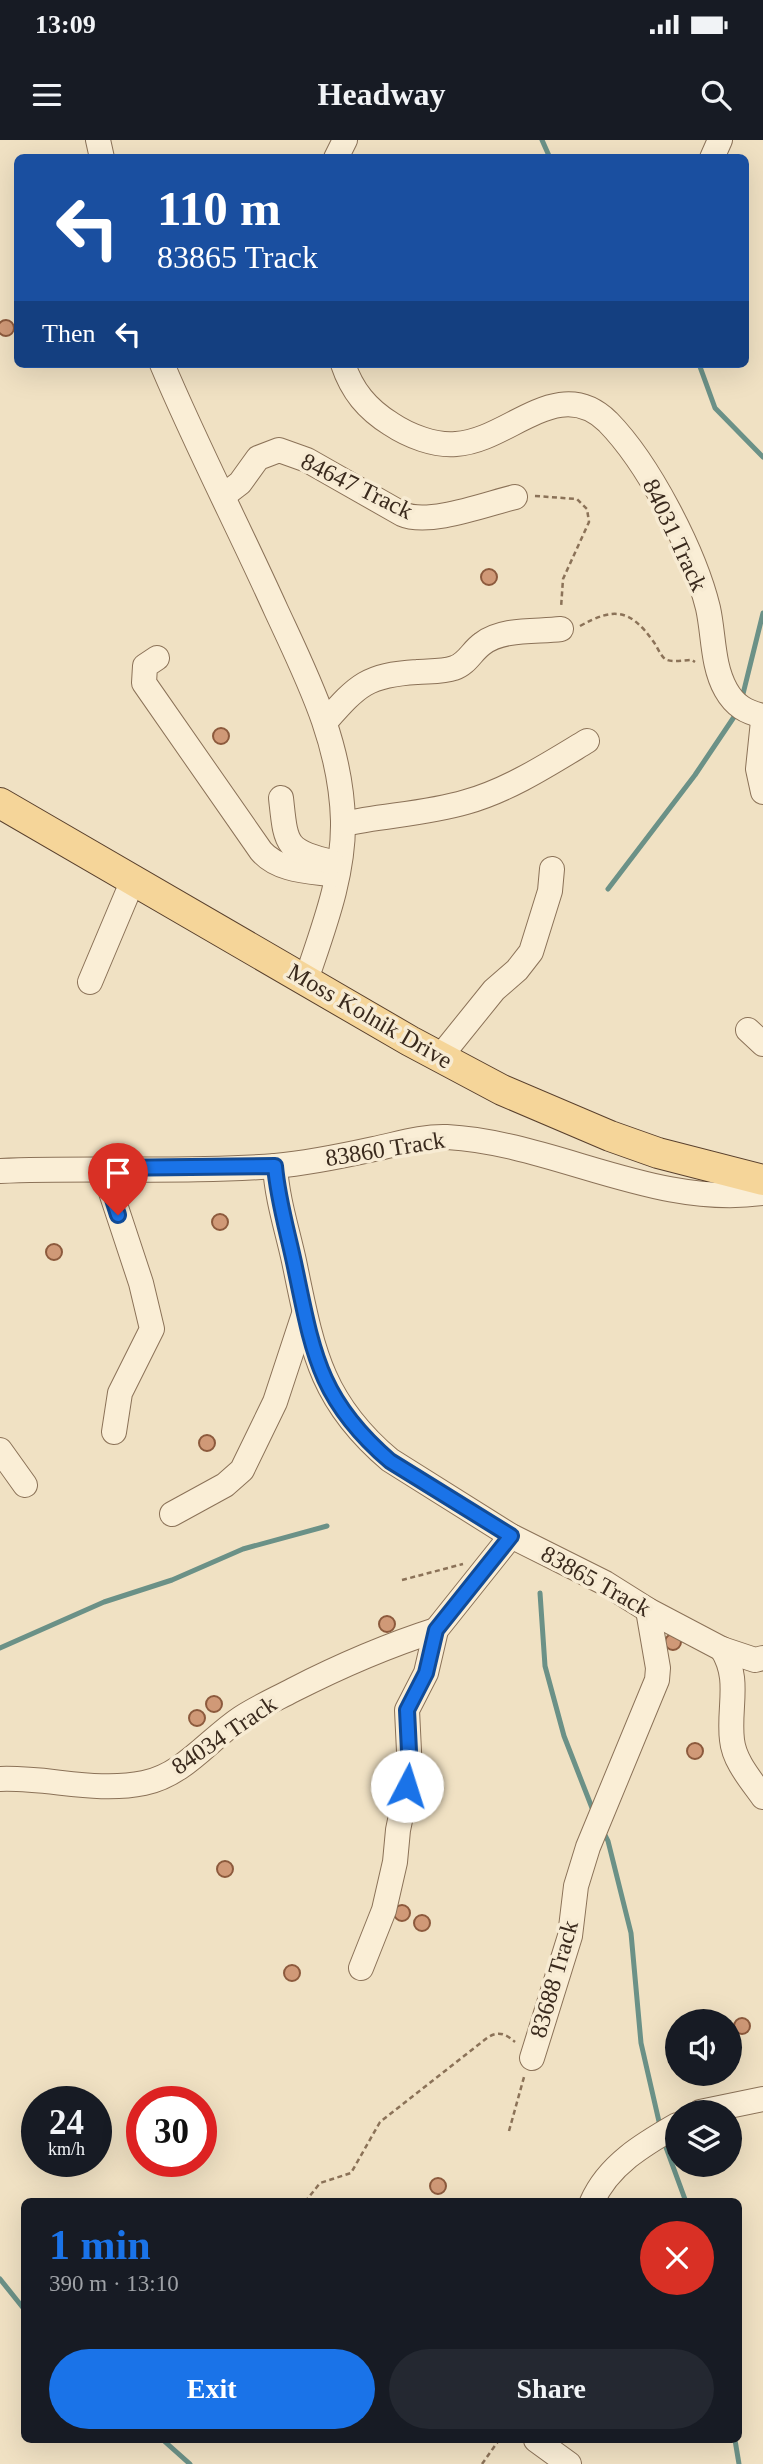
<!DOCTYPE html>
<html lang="en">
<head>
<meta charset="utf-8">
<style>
  :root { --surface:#171b24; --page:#242831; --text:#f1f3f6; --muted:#9ea1a6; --accent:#1a73e8 }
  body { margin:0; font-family:Georgia,serif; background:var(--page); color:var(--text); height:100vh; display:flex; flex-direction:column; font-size:26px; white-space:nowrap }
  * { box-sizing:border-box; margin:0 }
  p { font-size:23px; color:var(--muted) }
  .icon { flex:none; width:38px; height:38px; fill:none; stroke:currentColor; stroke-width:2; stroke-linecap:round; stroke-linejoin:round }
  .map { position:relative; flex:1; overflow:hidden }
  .drawer { position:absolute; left:21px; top:2058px; width:721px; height:245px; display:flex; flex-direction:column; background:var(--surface); border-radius:10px; box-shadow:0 7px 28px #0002 }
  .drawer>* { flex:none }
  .top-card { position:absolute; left:14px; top:14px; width:735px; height:214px; border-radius:10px; box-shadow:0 7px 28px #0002; background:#1a4fa0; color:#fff; overflow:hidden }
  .buttons { position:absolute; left:665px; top:1869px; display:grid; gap:14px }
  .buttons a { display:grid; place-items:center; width:77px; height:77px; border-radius:50%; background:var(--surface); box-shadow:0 7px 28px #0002; font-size:35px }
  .speed { position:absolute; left:21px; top:1946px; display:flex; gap:14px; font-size:35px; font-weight:700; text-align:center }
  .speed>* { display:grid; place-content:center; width:91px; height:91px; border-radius:50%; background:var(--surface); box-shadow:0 7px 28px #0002; line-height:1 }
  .speed small { font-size:18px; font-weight:400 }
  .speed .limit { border:10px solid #d22; background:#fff; color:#111 }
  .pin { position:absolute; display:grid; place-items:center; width:60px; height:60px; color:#fff; margin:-72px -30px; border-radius:50% 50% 50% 0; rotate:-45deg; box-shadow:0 0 7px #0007 }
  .pin .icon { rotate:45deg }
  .me { position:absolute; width:77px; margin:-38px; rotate:5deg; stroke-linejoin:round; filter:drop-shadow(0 0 5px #0008) }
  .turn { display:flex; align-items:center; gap:24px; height:147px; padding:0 28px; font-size:32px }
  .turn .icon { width:91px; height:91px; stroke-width:2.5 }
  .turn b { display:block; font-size:49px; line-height:60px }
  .then { display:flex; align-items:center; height:66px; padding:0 28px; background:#0003; gap:14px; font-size:26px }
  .round { display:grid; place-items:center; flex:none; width:74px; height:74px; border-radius:37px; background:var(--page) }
  .summary { display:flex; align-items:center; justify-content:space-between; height:119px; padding:0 28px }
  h1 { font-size:42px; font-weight:700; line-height:52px; color:var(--accent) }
  .action { display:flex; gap:14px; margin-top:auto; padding:14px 28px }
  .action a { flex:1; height:80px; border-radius:42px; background:var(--accent); color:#fff; font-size:28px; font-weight:700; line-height:80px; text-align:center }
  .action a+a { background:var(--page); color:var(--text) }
  .status { display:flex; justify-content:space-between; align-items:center; height:49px; padding:0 35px; background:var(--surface); direction:ltr }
  .status svg { height:19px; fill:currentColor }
  header { display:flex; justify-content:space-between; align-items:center; height:91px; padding:0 28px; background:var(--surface); font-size:32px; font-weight:700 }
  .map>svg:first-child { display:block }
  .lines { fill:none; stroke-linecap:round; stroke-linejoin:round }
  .stream { stroke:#6b9187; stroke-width:5 }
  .building { fill:#d09977; stroke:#8c5a3d; stroke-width:2 }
  .minor-casing { stroke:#8b7258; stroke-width:26 }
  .major-casing { stroke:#59402d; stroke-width:32 }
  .path { stroke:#8b7258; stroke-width:2.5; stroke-dasharray:5 3.5; stroke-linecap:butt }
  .minor { stroke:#faeed6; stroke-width:24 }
  .major { stroke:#f5d599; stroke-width:30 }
  .route-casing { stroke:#114b97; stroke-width:18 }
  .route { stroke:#1a73e8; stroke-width:12 }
  .labels { text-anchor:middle; stroke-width:7; stroke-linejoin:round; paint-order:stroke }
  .street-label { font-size:24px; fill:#3a2a1d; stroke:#f7ebd3 }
</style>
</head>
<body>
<div class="status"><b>13:09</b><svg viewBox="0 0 49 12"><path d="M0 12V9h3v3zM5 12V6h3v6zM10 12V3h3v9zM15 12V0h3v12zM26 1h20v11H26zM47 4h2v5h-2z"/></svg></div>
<header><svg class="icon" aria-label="menu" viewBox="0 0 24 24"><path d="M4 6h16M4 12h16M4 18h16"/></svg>Headway<svg class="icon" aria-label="search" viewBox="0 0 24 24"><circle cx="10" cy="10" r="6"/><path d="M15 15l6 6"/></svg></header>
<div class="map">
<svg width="763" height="2324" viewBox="0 0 763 2324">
  <rect width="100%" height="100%" fill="#f0e1c3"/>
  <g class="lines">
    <g class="stream">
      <path d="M542,0L550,18"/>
      <path d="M699,224L715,268L763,317"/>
      <path d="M742,558L763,473"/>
      <path d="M608,749L695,635L736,574"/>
      <path d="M540,1453L545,1526L564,1596L594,1673"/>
      <path d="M0,1508L104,1462L172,1440L243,1409L327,1386"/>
      <path d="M603,1691L608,1701L631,1793L641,1903L660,1986"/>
      <path d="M664,2002L686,2062"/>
      <path d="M0,2139L24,2169"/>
      <path d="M163,2300L190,2324"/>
      <path d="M735,2300L739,2324"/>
    </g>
  </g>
  <g class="building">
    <circle cx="6" cy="188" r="8"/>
    <circle cx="489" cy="437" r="8"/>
    <circle cx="221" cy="596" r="8"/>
    <circle cx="220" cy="1082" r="8"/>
    <circle cx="54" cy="1112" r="8"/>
    <circle cx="207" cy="1303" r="8"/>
    <circle cx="387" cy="1484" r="8"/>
    <circle cx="673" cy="1502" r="8"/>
    <circle cx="214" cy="1564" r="8"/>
    <circle cx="197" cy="1578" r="8"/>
    <circle cx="695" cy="1611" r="8"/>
    <circle cx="225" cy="1729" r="8"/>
    <circle cx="402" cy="1773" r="8"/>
    <circle cx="422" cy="1783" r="8"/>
    <circle cx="292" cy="1833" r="8"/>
    <circle cx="742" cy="1886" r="8"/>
    <circle cx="438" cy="2046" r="8"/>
  </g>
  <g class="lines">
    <defs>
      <g id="minor">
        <path d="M98,0L102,18"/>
        <path d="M336,18L345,0"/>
        <path d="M712,18L720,0"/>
        <path d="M162,224C197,307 239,388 276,470C308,539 341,603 343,681C344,736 323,789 306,840"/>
        <path d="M343,224C352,251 367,269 391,284C409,296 435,306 456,304C509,301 558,233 608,282C649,324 694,411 708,468C714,495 712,525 726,550C735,566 746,572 763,576"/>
        <path d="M223,356L240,343L258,318L279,310L307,320L402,374C429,386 486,364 515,357"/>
        <path d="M157,518L145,526L144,543L261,711C279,732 312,731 337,735"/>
        <path d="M326,581C358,545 367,535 417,532C428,531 443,532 454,528C467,524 472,511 482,504C502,488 537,492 561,489"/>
        <path d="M763,581L758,629L763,652"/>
        <path d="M281,658C286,703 284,711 332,722"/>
        <path d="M343,684C384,675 426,674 466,662C509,650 549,624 587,601"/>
        <path d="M90,842L133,740"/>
        <path d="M748,890L763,904"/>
        <path d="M440,917L494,850L517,830L531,812L550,751L552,729"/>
        <path d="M275,1026C277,1059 287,1089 294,1121C312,1207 319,1260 390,1320L511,1396L605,1443L648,1470L722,1509L755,1520L763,1518"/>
        <path d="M103,1028L141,1143L152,1189L120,1253L114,1292"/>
        <path d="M0,1031C92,1027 184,1033 275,1026C309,1023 342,1016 374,1009C398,1004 423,996 447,997C554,1003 654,1068 763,1053"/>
        <path d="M0,1310L25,1345"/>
        <path d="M172,1374L225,1345L242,1330L275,1262L304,1174"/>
        <path d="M722,1509C741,1539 728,1568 732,1600C734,1621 751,1640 763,1657"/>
        <path d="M0,1639C48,1637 96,1653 144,1643C184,1635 209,1599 241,1578C258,1567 276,1559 293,1550C340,1526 386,1506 436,1490"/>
        <path d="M361,1828L384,1770L395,1722L398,1690L410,1632L407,1570L426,1533L436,1490L511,1396"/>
        <path d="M532,1918L570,1796L576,1746L588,1707L657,1540L658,1528L648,1470"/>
        <path d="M700,1972L763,1959"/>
        <path d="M592,2062C608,2025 644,2004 677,1985"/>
        <path d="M536,2300L569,2324"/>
      </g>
      <path id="major" d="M0,663L410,901L502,950L610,996L658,1013L763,1040"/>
    </defs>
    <use href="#minor" class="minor-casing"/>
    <use href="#major" class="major-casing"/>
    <g class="path">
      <path d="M535,356L577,359L587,369L589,382L563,439L561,468"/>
      <path d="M580,486C614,467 630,469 653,501C657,506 660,515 665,519C672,523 684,520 692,520L695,522"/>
      <path d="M402,1440L463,1424"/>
      <path d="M509,1991L524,1937"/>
      <path d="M305,2062L320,2043L351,2033L380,1982L487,1898C498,1890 506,1894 515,1902"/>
      <path d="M482,2324L499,2300"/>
    </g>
    <use href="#minor" class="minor"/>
    <use href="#major" class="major"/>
  </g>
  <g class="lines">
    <defs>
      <path id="route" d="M118,1075L103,1028L275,1026C278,1061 288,1093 295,1127C313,1213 319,1260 390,1321L511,1396L436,1490L426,1533L407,1570L410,1632L407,1646"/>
    </defs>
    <use href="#route" class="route-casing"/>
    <use href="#route" class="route"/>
  </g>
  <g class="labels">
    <g class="street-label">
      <text transform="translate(357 346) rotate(26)" y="8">84647 Track</text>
      <text transform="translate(675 395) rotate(65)" y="8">84031 Track</text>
      <text transform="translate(370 876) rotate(30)" y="8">Moss Kolnik Drive</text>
      <text transform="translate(385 1009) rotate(-9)" y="8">83860 Track</text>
      <text transform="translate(596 1441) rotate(29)" y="8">83865 Track</text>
      <text transform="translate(224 1595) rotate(-34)" y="8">84034 Track</text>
      <text transform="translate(554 1839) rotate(-74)" y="8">83688 Track</text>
    </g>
  </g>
</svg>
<div class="buttons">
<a><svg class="icon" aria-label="sound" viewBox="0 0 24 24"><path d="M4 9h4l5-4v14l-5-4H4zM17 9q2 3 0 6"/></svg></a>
<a><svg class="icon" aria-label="layers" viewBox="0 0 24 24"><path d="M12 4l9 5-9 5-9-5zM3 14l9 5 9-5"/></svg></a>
</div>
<div class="speed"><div>24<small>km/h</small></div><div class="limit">30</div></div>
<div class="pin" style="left:118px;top:1075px;background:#d93025"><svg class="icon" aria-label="arrive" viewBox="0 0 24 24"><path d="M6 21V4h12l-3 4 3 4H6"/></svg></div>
<svg class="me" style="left:407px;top:1646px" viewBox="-20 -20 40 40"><circle r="19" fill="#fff"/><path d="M0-13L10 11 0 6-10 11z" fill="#1a73e8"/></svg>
<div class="top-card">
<div class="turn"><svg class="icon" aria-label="left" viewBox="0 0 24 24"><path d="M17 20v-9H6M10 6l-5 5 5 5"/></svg><div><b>110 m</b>83865 Track</div></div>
<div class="then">Then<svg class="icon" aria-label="left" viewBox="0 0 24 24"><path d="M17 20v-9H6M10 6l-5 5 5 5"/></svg></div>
</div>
<section class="drawer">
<div class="summary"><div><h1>1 min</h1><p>390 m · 13:10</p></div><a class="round" style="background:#d93025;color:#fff"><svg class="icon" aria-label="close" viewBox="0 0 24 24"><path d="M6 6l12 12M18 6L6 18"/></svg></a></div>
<div class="action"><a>Exit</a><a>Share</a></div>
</section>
</div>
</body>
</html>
